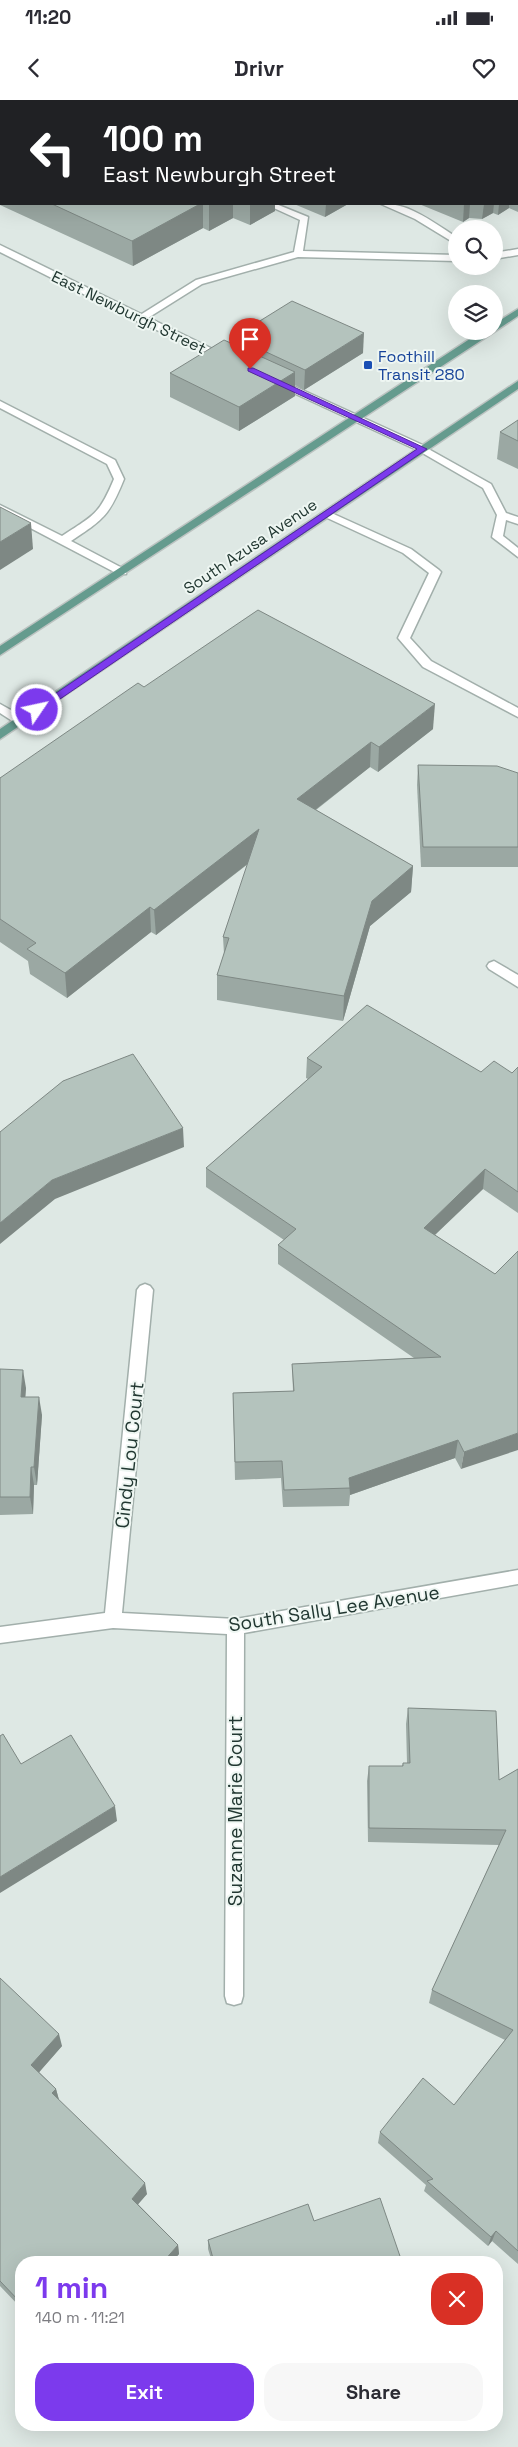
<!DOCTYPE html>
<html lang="en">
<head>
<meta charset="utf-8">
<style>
  :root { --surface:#fff; --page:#f7f7f7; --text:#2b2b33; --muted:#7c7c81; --accent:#7c3aed }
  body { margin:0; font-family:"Space Grotesk",sans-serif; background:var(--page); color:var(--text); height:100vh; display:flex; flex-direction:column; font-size:19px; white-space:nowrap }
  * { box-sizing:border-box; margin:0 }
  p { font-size:16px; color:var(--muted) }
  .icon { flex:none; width:28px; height:28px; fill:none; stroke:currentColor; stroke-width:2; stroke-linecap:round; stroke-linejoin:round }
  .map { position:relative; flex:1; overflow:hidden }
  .panel { position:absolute; left:15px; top:2156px; width:488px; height:175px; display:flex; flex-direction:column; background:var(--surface); border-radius:20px; box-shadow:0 5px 20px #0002 }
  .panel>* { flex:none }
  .hud { position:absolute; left:0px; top:0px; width:519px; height:105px; box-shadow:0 5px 20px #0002; background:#202124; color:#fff; overflow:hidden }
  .fabs { position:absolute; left:448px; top:120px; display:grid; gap:10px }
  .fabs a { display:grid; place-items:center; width:55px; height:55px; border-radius:50%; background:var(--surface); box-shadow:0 5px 20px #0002; font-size:25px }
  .pin { position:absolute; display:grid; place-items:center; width:42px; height:42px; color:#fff; margin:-51px -21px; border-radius:50% 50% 50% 0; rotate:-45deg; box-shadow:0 0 5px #0007 }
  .pin .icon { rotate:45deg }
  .me { position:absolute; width:55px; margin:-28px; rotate:56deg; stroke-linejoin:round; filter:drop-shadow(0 0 4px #0008) }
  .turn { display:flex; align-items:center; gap:18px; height:105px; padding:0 20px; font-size:22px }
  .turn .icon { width:65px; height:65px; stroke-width:2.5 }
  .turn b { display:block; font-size:35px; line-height:42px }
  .round { display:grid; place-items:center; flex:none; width:52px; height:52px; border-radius:20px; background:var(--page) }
  .head { display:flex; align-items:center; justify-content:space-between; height:85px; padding:0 20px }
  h1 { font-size:30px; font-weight:700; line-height:38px; color:var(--accent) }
  .primary-button { display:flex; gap:10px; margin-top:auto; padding:10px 20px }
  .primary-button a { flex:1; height:58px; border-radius:20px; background:var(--accent); color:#fff; font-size:20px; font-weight:700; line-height:58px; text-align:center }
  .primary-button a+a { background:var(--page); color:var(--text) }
  .status { display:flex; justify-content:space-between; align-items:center; height:35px; padding:0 25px; background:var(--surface); direction:ltr }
  .status svg { height:14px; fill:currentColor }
  header { display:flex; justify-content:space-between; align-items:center; height:65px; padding:0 20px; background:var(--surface); font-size:22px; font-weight:700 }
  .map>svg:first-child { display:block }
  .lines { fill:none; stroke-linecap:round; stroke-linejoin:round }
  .lane-casing { stroke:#a2afab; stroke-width:3 }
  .street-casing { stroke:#a2afab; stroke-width:3 }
  .primary-casing { stroke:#bcc3c1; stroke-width:3 }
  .lane { fill:#fff; fill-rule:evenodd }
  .street { fill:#fff; fill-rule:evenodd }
  .primary { fill:#659b8e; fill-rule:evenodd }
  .wall { fill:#9ba8a3 }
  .shaded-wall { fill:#7e8884 }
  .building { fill:#b4c3bd; stroke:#7e8884 }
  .route { fill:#7c3aed; stroke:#51269a }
  .transit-dot { fill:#1a4fb4; stroke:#eef6f2; stroke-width:2 }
  .labels { text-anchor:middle; stroke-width:4; stroke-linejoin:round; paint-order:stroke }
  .far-street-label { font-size:16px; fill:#213731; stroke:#eef6f2 }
  .far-transit-label { font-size:16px; fill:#164399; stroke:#eef6f2; text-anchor:start }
  .street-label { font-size:19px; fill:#213731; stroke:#eef6f2 }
</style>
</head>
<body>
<div class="status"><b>11:20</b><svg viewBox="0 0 49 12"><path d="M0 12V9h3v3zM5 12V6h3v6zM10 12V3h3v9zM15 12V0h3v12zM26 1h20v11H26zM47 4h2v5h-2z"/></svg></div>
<header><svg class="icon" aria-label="back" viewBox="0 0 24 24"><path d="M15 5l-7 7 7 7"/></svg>Drivr<svg class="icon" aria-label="heart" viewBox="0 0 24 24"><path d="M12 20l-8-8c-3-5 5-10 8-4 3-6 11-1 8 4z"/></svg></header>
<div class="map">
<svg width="518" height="2347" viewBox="0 0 518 2347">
  <rect width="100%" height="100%" fill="#dee8e4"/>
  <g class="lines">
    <defs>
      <g id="lane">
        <path d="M265,104H276L308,117L303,151L456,155V161L298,157L202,184L143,221H137V217L196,180L294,152L300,120Z"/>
        <path d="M381,104C408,102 434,123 456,137V144L415,119Z"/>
        <path d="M518,149V155L494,159V153Z"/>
        <path d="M0,301L115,360L124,379C109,416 104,419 71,441L126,470V474H118L0,412V405L62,436C94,415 99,415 114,379L107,364L0,308Z"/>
        <path d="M423,346L491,384L506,413L518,417V424L506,420L503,436L518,448V457L492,437L497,415L483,388L419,351L418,349Z"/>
        <path d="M327,411L411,449L439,470L441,472L410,538L431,561L518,608V617L423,567L398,538L429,473L403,453L323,416L322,414Z"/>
        <path d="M0,604L25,618L27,621L25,624H17L0,613Z"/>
      </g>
      <g id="street">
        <path d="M0,145L231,258L222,260L137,221L0,152Z"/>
        <path d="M276,278L427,347L428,349L427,351H419L272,283V279Z"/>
        <path d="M494,861L518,875V887L489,869L487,866L489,863Z"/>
        <path d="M145,1184L150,1186L153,1190L122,1513L236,1519L518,1470V1484L244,1533L243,1896L241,1903L234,1905L227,1903L225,1896L227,1534L113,1528L0,1543V1527L105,1513L137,1190L140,1186Z"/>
      </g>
      <g id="primary">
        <path d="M518,209V216L497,230L0,555V546L482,231H494V224Z"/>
        <path d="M518,281V289L0,639V629Z"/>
      </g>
    </defs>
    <use href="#lane" class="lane-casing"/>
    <use href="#street" class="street-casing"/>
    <use href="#primary" class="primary-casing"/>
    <use href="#lane" class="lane"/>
    <use href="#street" class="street"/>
    <use href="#primary" class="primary"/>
  </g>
  <g class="wall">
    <path d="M0,0H518V112L509,108L498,115L493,113L482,119L469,118L463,122L419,104H518V1H1V104H275V111L250,125L233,118L209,131L203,128L133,166L0,105Z"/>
    <path d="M294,104H348L325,117Z"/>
    <path d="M234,237L363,253L304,290L295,285V296L239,331L170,297V273L234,244Z"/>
    <path d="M518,320V369L497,359L500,332Z"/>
    <path d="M144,587L433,629L378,672L370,667L316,710L413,766L411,792L370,826L343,921L217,900V875L224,854L223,837L248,764L156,835L151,832L67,898L30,874L28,861L0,842V678Z"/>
    <path d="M418,665L518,673V767H421L417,685Z"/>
    <path d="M307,958L481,972L512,973L518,967V1113L483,1089L435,1135L495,1174L461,1369L455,1358L350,1395L349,1406L283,1407L281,1378L235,1380L233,1293L293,1291L292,1264L414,1258L278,1164V1145L284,1140L206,1087V1068L308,979L306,978Z"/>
    <path d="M0,1269L26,1288L25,1297L42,1315L37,1385H34L33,1414L0,1415Z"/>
    <path d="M408,1608L499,1680L518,1669V2164L492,2141L488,2146L424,2091L426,2085L378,2043L380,2032L454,2005L505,1940L429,1903L432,1890L499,1745L368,1742L367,1681L369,1666H402L403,1663H407L406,1624Z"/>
    <path d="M0,1878L62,1946L39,1972L56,1989L59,2000L147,2094L138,2104L178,2145L179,2154L172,2162H21V2208L0,2186Z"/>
    <path d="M314,2121L402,2162H212L208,2149V2140Z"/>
  </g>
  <g class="shaded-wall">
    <path d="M200,104H203V128L133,166L132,141Z"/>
    <path d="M212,104H233V118L209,131V105Z"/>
    <path d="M250,104H275V111L250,125Z"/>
    <path d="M326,104H348L325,117Z"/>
    <path d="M464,104H470L469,118L463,122Z"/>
    <path d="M484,104H494L493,113L482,119Z"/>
    <path d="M499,104H509V108L498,115Z"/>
    <path d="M364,233L363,253L304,290L305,270Z"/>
    <path d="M295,272V296L239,331V307Z"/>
    <path d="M31,423L33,449L0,470V442Z"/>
    <path d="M435,604L433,629L378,672L379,647Z"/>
    <path d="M371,642L370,667L297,724V699Z"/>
    <path d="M259,729V755L156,835L154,810Z"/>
    <path d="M413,766L411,792L370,826L343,921L344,896L372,801Z"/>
    <path d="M150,807L151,832L67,898L65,873Z"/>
    <path d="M183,1028L184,1047L55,1099L0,1144V1123L52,1080Z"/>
    <path d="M485,1069L483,1089L422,1147L424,1128Z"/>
    <path d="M23,1270L26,1288L24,1315L21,1297Z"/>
    <path d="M39,1297L42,1315L37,1385L34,1367Z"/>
    <path d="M518,1333V1350L461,1369L464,1352Z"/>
    <path d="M458,1340L455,1358L350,1395L349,1378Z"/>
    <path d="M31,1367L34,1385L33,1414L30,1397Z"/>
    <path d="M115,1706L117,1721L0,1793V1777Z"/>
    <path d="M59,1934L62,1946L35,1977L31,1965Z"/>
    <path d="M56,1989L59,2000L52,1993Z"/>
    <path d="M145,2083L147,2094L134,2109L132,2099Z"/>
    <path d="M496,2131L492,2141L488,2146L491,2137Z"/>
    <path d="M178,2145L179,2154L172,2162H163Z"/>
  </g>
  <g class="building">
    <path d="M0,0H518V85V1H1V81L0,80Z"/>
    <path d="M52,104H200L132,141Z"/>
    <path d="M292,201L364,233L305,270L234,237Z"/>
    <path d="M224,240L295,272L239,307L170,273Z"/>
    <path d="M518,320V341L500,332Z"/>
    <path d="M0,407L31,423L0,442Z"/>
    <path d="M258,510L435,604L379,647L371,642L297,699L413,766L372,801L344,896L217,875L229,838L223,837L259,729L154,810L150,807L65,873L27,849L36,843L0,819V678L138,583L144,587Z"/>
    <path d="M418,665L497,666L518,673V747H423Z"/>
    <path d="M367,905L481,972L494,961L512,973L518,967V1092L485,1069L424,1128L495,1174L518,1151V1333L464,1352L458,1340L349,1378L350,1388L284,1390L282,1361L235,1362L233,1293L294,1291L292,1264L441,1257L278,1145L296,1129L206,1068L322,967L307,958Z"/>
    <path d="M133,954L183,1028L52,1080L0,1123V1032L63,981Z"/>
    <path d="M0,1269L23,1270L21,1297H39L34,1367H31L30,1397H0Z"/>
    <path d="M408,1608L496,1611L499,1680L518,1669V2151L496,2131L491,2137L427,2081L433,2079L380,2032L423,1978L454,2005L513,1930L432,1890L506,1730L369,1728V1666H403V1663H410Z"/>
    <path d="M3,1634L21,1664L71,1635L115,1706L0,1777V1636Z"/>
    <path d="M0,1878L59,1934L31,1965L56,1989L52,1993L145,2083L132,2099L178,2145L163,2162H21V2203L0,2181Z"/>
    <path d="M380,2098L402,2162H214L208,2140L308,2104L314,2121Z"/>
  </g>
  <path class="route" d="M248,268H253L427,349L41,612H34V608L417,349L248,271Z"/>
  <rect class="transit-dot" x="363" y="260" width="10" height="10" rx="2.5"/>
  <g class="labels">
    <g class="far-street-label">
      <text transform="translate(129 212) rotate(26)" y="6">East Newburgh Street</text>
      <text transform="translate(250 446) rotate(-34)" y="6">South Azusa Avenue</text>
    </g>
    <g class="far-transit-label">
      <text x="378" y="262">Foothill<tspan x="378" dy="18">Transit 280</tspan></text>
    </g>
    <g class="street-label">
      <text transform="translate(129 1355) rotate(-84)" y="7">Cindy Lou Court</text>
      <text transform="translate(334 1508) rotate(-9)" y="7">South Sally Lee Avenue</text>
      <text transform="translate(235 1711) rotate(-90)" y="7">Suzanne Marie Court</text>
    </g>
  </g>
</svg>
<div class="fabs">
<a><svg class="icon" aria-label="search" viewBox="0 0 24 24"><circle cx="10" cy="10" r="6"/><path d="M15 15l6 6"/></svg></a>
<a><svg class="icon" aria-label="layers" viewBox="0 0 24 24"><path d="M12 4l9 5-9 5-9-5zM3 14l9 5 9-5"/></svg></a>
</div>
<div class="pin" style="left:250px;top:269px;background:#d93025"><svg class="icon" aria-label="arrive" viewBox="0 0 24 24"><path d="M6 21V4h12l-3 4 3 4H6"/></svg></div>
<svg class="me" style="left:37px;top:610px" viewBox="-20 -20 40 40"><circle r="17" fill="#7c3aed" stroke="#fff" stroke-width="3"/><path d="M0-11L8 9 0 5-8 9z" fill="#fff"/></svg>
<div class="hud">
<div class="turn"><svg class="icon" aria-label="left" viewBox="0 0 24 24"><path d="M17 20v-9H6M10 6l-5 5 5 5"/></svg><div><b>100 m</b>East Newburgh Street</div></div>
</div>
<section class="panel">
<div class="head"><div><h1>1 min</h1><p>140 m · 11:21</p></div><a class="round" style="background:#d93025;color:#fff"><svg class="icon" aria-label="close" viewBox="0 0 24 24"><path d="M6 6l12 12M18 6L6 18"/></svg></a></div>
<div class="primary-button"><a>Exit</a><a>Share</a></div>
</section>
</div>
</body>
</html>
